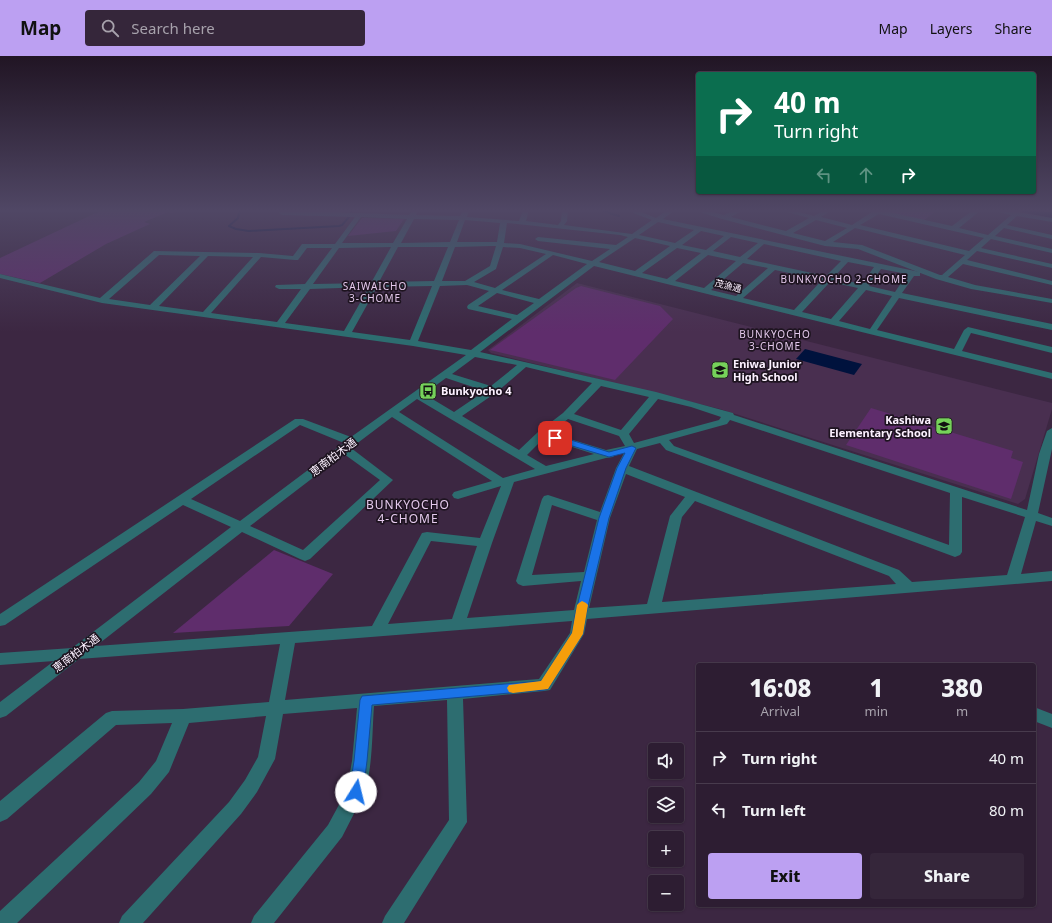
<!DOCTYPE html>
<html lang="en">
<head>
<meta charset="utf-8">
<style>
  :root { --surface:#2d1d32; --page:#35263a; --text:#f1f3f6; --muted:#a7a2ac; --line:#483b4d; --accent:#bca0f2 }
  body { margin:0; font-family:"Noto Sans","Noto Sans JP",sans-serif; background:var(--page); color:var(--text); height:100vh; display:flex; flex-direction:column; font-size:15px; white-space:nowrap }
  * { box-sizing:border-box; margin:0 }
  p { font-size:13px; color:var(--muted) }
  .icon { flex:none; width:22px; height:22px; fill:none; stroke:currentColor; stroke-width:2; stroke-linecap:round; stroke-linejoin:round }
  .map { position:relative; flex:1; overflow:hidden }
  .panel { position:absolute; left:696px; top:607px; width:340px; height:244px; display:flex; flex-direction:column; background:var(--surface); border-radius:4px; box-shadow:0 1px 3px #0004,0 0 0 1px var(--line) }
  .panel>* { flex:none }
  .top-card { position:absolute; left:696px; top:16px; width:340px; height:122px; border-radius:4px; box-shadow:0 1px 3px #0004,0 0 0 1px var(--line); background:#0b6e4f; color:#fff; overflow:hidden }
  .buttons { position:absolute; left:648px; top:687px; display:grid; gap:8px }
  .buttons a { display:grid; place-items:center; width:36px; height:36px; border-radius:4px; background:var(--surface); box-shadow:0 1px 3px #0004,0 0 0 1px var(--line); font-size:20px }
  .pin { position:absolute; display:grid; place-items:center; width:34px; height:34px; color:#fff; margin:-17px; border-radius:8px; box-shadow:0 2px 6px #0006 }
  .me { position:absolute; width:44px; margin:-22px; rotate:9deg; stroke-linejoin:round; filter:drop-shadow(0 0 3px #0008) }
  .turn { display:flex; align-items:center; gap:14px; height:84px; padding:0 12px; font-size:18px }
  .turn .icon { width:52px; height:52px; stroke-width:2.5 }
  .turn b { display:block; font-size:28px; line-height:34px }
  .lanes { display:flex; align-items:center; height:38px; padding:0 12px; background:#0003; justify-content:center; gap:20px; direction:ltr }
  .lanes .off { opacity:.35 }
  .eta { display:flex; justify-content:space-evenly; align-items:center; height:68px; text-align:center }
  .eta b { font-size:24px; font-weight:800; line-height:28px }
  .cta { display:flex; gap:8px; margin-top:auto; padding:8px 12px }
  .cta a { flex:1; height:46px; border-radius:4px; background:var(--accent); color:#111; font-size:16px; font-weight:800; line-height:46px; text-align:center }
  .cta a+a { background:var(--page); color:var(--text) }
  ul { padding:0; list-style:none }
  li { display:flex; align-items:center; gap:12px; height:52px; padding:0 12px; border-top:1px solid var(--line) }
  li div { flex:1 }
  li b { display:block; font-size:15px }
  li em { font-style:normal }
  header { display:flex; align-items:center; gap:24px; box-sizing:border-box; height:56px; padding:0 20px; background:var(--accent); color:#111 }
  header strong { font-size:19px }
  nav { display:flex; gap:22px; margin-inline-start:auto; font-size:14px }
  .search { width:280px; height:36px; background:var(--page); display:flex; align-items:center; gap:10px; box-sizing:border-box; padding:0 14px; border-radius:4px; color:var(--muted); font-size:15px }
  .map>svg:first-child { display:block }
  .built { fill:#492f50 }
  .green { fill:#5f2d6c }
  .water { fill:#00123d }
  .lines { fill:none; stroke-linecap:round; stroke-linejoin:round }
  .stream { stroke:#00123d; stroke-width:2 }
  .river { fill:#00123d; fill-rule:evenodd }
  .minor { fill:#2d6d70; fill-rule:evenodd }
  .route { fill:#1a73e8; stroke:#114b97 }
  .slow { fill:#f59e0b }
  .labels { text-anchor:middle; stroke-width:3.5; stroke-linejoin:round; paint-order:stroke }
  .far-street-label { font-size:9px; fill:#fcf1ff; stroke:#1e1420 }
  .far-neighbourhood-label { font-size:10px; letter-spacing:1px; fill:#e4c9ec; stroke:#1e1420 }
  .poi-label { font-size:11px; font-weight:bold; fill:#fcf1ff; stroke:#1e1420; text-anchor:start }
  .street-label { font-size:11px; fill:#fcf1ff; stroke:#1e1420 }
  .neighbourhood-label { font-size:12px; letter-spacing:1px; fill:#e4c9ec; stroke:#1e1420 }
</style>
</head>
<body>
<header>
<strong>Map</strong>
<div class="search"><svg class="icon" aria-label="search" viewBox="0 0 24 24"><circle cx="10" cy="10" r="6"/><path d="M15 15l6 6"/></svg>Search here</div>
<nav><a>Map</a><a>Layers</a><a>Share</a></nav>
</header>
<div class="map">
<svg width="1052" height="867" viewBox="0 0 1052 867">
  <rect width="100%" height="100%" fill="#3c2742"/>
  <path class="built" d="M577,227L1052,347V353L1025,443L1018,448L720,353L491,297L488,294Z"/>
  <g class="green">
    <path d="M102,154H180L173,157L168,156L144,166L150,168L106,188L40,227L0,218V202Z"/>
    <path d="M876,154H937L923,165Z"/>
    <path d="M362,162L404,163L396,175L348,180Z"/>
    <path d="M581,230L660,250L673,263L615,324L490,294L576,232Z"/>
    <path d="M871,352L1013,395L1011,402L1023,406L1011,443L846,389Z"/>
    <path d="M274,494L333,518L289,570L173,577Z"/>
  </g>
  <path class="water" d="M805,293L862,308L854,319L796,303Z"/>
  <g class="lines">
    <g class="stream">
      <path d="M240,154L238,162L229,170L236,173L249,175L339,170L342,169L349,161"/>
      <path d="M601,154L619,160"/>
      <path d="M350,157L353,154"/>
    </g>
    <path class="river" d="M1021,154L1052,156V162L1022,156Z"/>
    <g class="minor">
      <path d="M281,154L409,159L412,155L415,154L417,156L416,159L460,160L463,154H469L467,161L519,165L523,154H529L526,165L558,169L561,165L562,154H568L567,165L564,169L632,178L652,164L633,157V154H640L639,155L656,162L667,154H675L663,163L920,216V220H914L902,237L1052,268V274L899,242L877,274L954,293L964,274L968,271L1052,291V297L971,277L962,295L1052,317V323L594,210L480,296L656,336L733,357L734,359L1027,454L1039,398L1047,375L1052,372V393L1038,457L1052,462V470L1036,465L1021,518L1052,515V525L587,563L584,578L550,634L544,635L463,643L467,766L404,867H382L385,860L449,764L447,644L374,650C372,676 373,719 362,742L342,781L274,867H251L254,860L328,769L347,734L352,705L357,652L283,658L275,703L257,736L241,758L143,867H119L122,860L229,746L245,724L258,701L266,660L189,667L169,716L151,738L17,867H0V855L139,726L156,705L172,667L116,669L7,763L0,766V745L106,657L112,655L183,653L269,646L280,588L79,603L6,660L0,662V646L54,605L0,609V597L72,592L231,471L183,449L5,569L0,570V558L295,363H303L351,381L466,299L413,290L102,247L0,222V218L100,242L154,195L259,197L293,200L302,188H335L355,161L282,159L279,157ZM361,161L407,163L393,187H342ZM414,163L459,164L450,186L401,187ZM465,164L500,167L497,186H457ZM658,166L694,174L675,187L639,179ZM507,167L620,179L628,181L616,189L538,181L535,183L538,185L610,193L592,205L520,188L504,187ZM701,175L724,180L706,194L682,189ZM731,181L758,187L740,201L713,195ZM635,182L670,190L635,215L599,206ZM764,188L841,205L826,220L747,203ZM491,190H496L490,210L465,225H442L455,191ZM391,191L371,227L313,228L339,192ZM398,191H448L434,225L379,226ZM503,191L520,192L546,198L495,232L474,226L496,213ZM307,192H332L305,228L276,229L275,231L279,233H301L277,266L211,257L261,201L295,204H298ZM677,192L701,197L667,223L642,217ZM159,199L200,200L150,249L109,243ZM553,199L587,208L539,243L502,234ZM708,199L736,205L704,232L675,225ZM208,200L253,201L203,256L159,250ZM848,206L874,211L862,228L833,222ZM743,207L768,212L736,240L711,234ZM881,213L907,218L895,236L869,230ZM775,214L822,224L794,254L743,242ZM830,226L858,232L831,263L802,256ZM467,229L489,235L468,249L467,251L468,253L512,263L471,294L418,285L440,230ZM432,230L410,284L352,276L377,231ZM369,231L344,275L285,267L310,233ZM866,234L892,240L870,273L839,265ZM497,237L534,247L517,259L478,250ZM475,301L517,309L491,330L452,318ZM526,311L592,327L563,357L538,376L519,394L462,360L497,336ZM446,322L485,335L454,356L424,338ZM601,330L649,341L621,374L574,358ZM417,343L535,413L503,422L399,356ZM658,343L691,351L721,361L719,364L634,387L629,378ZM392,361L492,425L454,436L452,439L454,442L458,443L501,430L480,482L427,476L422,477L372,570L96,590L242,476L300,503L305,505L310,503L393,424L351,392ZM568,363L619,380L625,390L606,394L550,377ZM730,364L950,437L949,489L674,390L669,384L727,368ZM300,369L344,387L240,465L191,443ZM544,382L594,398L546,410L527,399ZM660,387L666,394L955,501L960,499L962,496V441L1025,461L1007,519L912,526L899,514L629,410L637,393ZM624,397L616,412L600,456L548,439L544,440L542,443L516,525L518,528L523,530L581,525L574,554L467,562L492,487L514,426L606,402L613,401L615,399ZM344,398L380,424L303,494L250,470ZM626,418L685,441L670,460L647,548L589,552L610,462ZM695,445L889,520L896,528L662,546L682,461ZM552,449L597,464L584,516L532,519ZM431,485L477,490L452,563L388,568ZM572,565L570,577L539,623L285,644L295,587Z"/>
      <path d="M693,154H705L724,159L734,154H743L731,161L786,175L809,162L780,154H792L814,160L824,154H832L821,161L852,169L872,156L867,154H880L952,170L973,154H981L959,172L988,179L1011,159L991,154H1006L1052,162V166L1017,160L1007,169L1052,179V183L1004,172L995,180L1052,193V197L991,183L981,192L1052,208V212L977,195L967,204L1052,225V229L963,208L948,221L975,229L1052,243V247L971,233L936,223L858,193L825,190L722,163ZM879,158L984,182L969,195L860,169ZM816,164L847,172L825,185L793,177ZM855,172L965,199L942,219H940L862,189L833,186Z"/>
      <path d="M1034,651L1052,658V672L1034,665Z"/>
    </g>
  </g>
  <linearGradient id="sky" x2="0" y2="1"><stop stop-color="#211524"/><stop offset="0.56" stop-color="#504765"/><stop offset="1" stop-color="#504765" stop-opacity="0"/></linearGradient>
  <rect width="1052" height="276" fill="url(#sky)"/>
  <path class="route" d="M555,379L609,396L632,390L636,392L626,412L609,462L586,559L583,578L548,633L544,634L372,649L367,705L363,736L361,740L356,742L351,740L349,736L354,705L360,644L362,640L541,625L572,577L575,559L599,462L617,412L625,397L609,401L606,400L552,384L551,382L552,380Z"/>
  <path class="slow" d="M582,545L586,547L588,549L583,578L548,633L513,637L509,636L507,632L509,629L541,625L572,577L577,549L579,547Z"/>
  <defs>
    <symbol id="school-square" viewBox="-11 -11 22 22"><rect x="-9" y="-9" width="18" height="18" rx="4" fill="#76d25a" stroke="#1e1420"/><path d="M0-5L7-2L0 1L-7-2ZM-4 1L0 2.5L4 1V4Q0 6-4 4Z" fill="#111"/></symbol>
    <symbol id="bus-square" viewBox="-11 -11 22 22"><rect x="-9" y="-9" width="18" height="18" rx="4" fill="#76d25a" stroke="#1e1420"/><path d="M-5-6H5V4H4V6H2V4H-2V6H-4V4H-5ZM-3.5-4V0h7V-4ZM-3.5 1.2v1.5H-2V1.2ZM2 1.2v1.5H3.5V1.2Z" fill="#111"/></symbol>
  </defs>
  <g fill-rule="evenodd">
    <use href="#school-square" x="710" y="304" width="20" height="20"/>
    <use href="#bus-square" x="418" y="325" width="20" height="20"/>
    <use href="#school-square" x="934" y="360" width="20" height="20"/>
  </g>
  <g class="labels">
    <g class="far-street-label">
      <text transform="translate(728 230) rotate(14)" y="3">茂漁通</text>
    </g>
    <g class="far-neighbourhood-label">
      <text x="844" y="227">BUNKYOCHO 2-CHOME</text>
      <text x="375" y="234">SAIWAICHO<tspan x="375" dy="12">3-CHOME</tspan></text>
      <text x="775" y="282">BUNKYOCHO<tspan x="775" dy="12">3-CHOME</tspan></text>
    </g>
    <g class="poi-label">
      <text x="733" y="312">Eniwa Junior<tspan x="733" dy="13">High School</tspan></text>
      <text x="441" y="339">Bunkyocho 4</text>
      <text x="931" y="368" text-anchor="end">Kashiwa<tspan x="931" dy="13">Elementary School</tspan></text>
    </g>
    <g class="street-label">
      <text transform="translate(333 401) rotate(-37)" y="4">恵南柏木通</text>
      <text transform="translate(76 597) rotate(-37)" y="4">恵南柏木通</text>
    </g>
    <g class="neighbourhood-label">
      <text x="408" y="453">BUNKYOCHO<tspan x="408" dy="14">4-CHOME</tspan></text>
    </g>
  </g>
</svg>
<div class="buttons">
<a><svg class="icon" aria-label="sound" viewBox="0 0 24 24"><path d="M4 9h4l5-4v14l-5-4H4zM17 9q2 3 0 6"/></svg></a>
<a><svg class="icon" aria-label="layers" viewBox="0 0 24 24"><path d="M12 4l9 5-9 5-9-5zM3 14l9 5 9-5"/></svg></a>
<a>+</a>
<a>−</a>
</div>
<div class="pin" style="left:555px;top:382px;background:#d93025"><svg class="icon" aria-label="arrive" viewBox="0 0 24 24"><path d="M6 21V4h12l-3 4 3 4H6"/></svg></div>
<svg class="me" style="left:356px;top:736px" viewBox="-20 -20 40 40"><circle r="19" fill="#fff"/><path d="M0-13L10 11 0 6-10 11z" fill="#1a73e8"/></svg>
<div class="top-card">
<div class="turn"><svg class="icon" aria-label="right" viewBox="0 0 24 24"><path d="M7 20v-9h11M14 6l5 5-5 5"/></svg><div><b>40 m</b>Turn right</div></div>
<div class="lanes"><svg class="icon off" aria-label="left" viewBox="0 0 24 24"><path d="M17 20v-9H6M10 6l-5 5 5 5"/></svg><svg class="icon off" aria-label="ahead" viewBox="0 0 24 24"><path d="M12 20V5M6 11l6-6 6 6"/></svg><svg class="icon" aria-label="right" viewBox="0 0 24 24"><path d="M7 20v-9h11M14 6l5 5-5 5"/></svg></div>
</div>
<section class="panel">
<div class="eta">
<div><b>16:08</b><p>Arrival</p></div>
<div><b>1</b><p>min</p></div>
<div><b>380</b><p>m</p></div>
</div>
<ul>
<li><svg class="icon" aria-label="right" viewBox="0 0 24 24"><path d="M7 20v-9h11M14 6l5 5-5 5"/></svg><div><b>Turn right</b></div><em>40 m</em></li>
<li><svg class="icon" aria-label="left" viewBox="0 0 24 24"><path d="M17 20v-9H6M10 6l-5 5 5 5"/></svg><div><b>Turn left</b></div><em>80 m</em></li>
</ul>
<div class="cta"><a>Exit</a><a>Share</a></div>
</section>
</div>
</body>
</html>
